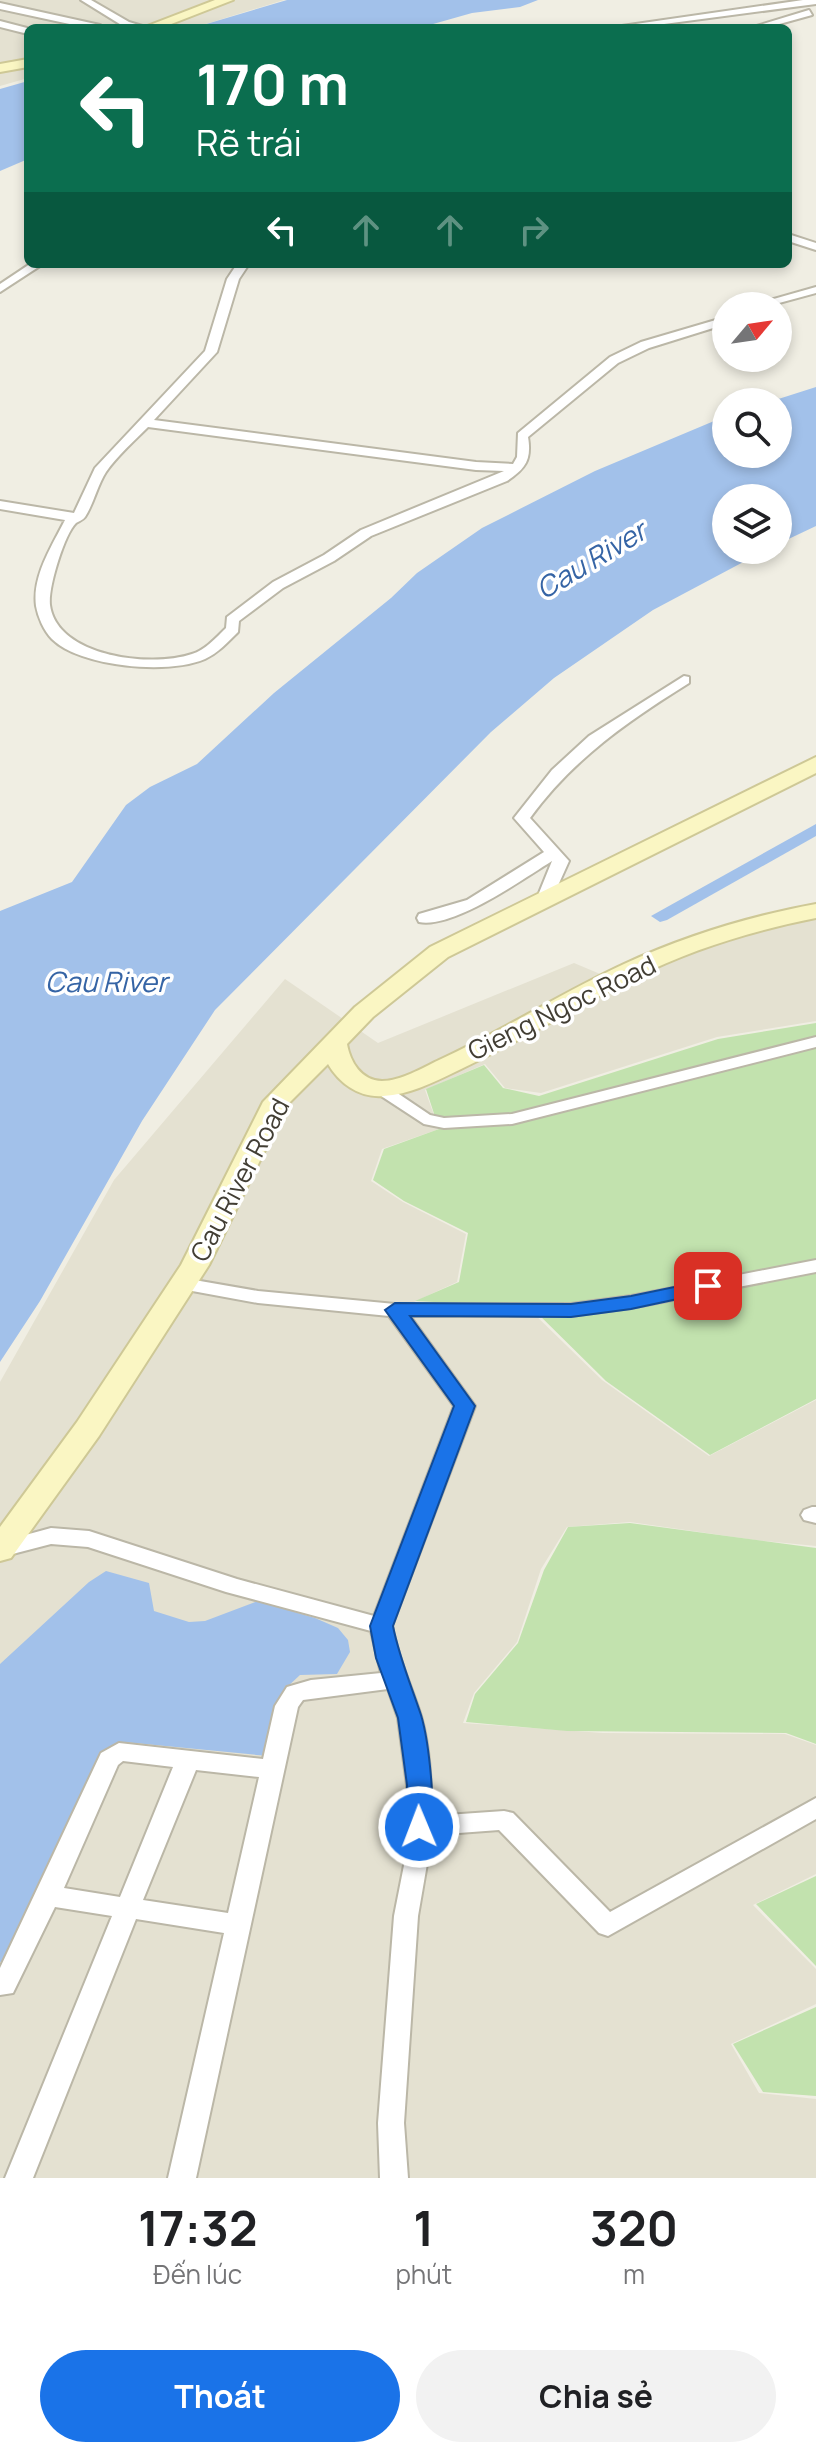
<!DOCTYPE html>
<html lang="vi">
<head>
<meta charset="utf-8">
<style>
  :root { --surface:#fff; --page:#f2f2f2; --text:#202124; --muted:#757577; --accent:#1a73e8 }
  body { margin:0; font-family:Manrope,sans-serif; background:var(--page); color:var(--text); height:100vh; display:flex; flex-direction:column; font-size:30px; white-space:nowrap }
  * { box-sizing:border-box; margin:0 }
  p { font-size:26px; color:var(--muted) }
  .icon { flex:none; width:44px; height:44px; fill:none; stroke:currentColor; stroke-width:2; stroke-linecap:round; stroke-linejoin:round }
  .map { position:relative; height:2178px; overflow:hidden }
  .side { display:flex; flex-direction:column; background:var(--surface); flex:1 }
  .side>* { flex:none }
  .guide { position:absolute; left:24px; top:24px; width:768px; height:244px; border-radius:12px; box-shadow:0 4px 12px #0003; background:#0b6e4f; color:#fff; overflow:hidden }
  .needle { width:52px; rotate:61deg }
  .tools { position:absolute; left:712px; top:292px; display:grid; gap:16px }
  .tools a { display:grid; place-items:center; width:80px; height:80px; border-radius:50%; background:var(--surface); box-shadow:0 4px 12px #0003; font-size:40px }
  .pin { position:absolute; display:grid; place-items:center; width:68px; height:68px; color:#fff; margin:-34px; border-radius:16px; box-shadow:0 4px 12px #0006 }
  .me { position:absolute; width:88px; margin:-44px; rotate:359deg; stroke-linejoin:round; filter:drop-shadow(0 0 6px #0008) }
  .turn { display:flex; align-items:center; gap:28px; height:168px; padding:0 40px; font-size:36px }
  .turn .icon { width:104px; height:104px; stroke-width:2.5 }
  .turn b { display:block; font-size:56px; line-height:68px }
  .lanes { display:flex; align-items:center; height:76px; padding:0 40px; background:#0003; justify-content:center; gap:40px; direction:ltr }
  .lanes .off { opacity:.35 }
  .eta { display:flex; justify-content:space-evenly; align-items:center; height:136px; text-align:center }
  .eta b { font-size:48px; font-weight:700; line-height:56px }
  .cta { display:flex; gap:16px; margin-top:auto; padding:16px 40px }
  .cta a { flex:1; height:92px; border-radius:48px; background:var(--accent); color:#fff; font-size:32px; font-weight:700; line-height:92px; text-align:center }
  .cta a+a { background:var(--page); color:var(--text) }
  .map>svg:first-child { display:block }
  .residential { fill:#e4e1d1 }
  .green { fill:#c2e2ae }
  .water { fill:#a2c1ea }
  .lines { fill:none; stroke-linecap:round; stroke-linejoin:round }
  .canal { fill:#a2c1ea; fill-rule:evenodd }
  .street-casing { stroke:#bbb7a7; stroke-width:4 }
  .secondary-casing { stroke:#cec896; stroke-width:4 }
  .street { fill:#fff; fill-rule:evenodd }
  .secondary { fill:#faf6c3; fill-rule:evenodd }
  .route { fill:#1a73e8; stroke:#114b97; stroke-width:2 }
  .labels { text-anchor:middle; stroke-width:7; stroke-linejoin:round; paint-order:stroke }
  .street-label { font-size:26px; fill:#423e34; stroke:#fff }
  .water-label { font-size:28px; font-style:italic; fill:#3564a5; stroke:#fff }
</style>
</head>
<body>
<div class="map">
<svg width="816" height="2178" viewBox="0 0 816 2178">
  <rect width="100%" height="100%" fill="#f0eee3"/>
  <g class="residential">
    <path d="M0,0H284L193,28H28V78L0,86Z"/>
    <path d="M816,907V1021L717,1037L541,1093L505,1088L485,1064L425,1090L439,1129L382,1149L371,1181L403,1202L466,1234L457,1282L414,1302L528,1308L602,1380L709,1456L816,1400V1546L755,1540L630,1522L567,1527L541,1569L517,1642L474,1693L463,1723L603,1733L785,1734L816,1745V1874L753,1905L816,1969V2004L731,2044L759,2093L816,2099V2178H0V1382L114,1180L285,979L378,1043L574,963L605,976Z"/>
  </g>
  <g class="green">
    <path d="M816,1023V1399L710,1455L606,1381L531,1307L415,1301L459,1282L468,1233L404,1201L373,1180L384,1149L439,1129L426,1089L484,1065L503,1088L539,1096L718,1039Z"/>
    <path d="M630,1523L816,1548V1744L786,1733L567,1731L466,1722L475,1694L518,1643L544,1570L568,1527Z"/>
    <path d="M816,1876V1966L756,1904Z"/>
    <path d="M816,2007V2096L763,2092L733,2044Z"/>
  </g>
  <g class="water">
    <path d="M287,0H538L520,7L472,13L419,28H193Z"/>
    <path d="M28,81V159L0,171V89Z"/>
    <path d="M816,387V526L778,544V498H726V550H766L653,610L554,678L491,732L215,1010L142,1121L40,1301L0,1362V911L72,882L126,805L150,787L197,764L274,693L391,598L417,573L482,528L595,471L726,416V454H778V402H769Z"/>
    <path d="M106,1571L149,1583L154,1611L189,1622L205,1621L258,1601L315,1618L338,1628L348,1640L350,1652L337,1674L300,1675L286,1688L268,1756L124,1742L104,1755L3,1961L0,1962V1664L89,1582Z"/>
  </g>
  <g class="lines">
    <path class="canal" d="M816,824V836L667,920L660,922L651,916Z"/>
    <defs>
      <g id="street">
        <path d="M81,0H91L129,22L149,28L123,26Z"/>
        <path d="M803,0H816V4L634,28H608Z"/>
        <path d="M0,3L100,25L105,28H88L0,9Z"/>
        <path d="M809,10L812,15L765,28H750Z"/>
        <path d="M0,21L27,28L28,31L24,33L0,27Z"/>
        <path d="M788,234L816,243V250L788,241Z"/>
        <path d="M30,264H43L0,292V284Z"/>
        <path d="M237,264H249L239,279L217,352L154,420L476,462L513,464L517,457L518,433L610,357L641,342L726,317V324L649,348L618,363L528,437C532,460 525,469 507,481L371,536L334,561L283,588L239,621L238,632C228,642 218,653 205,659C169,675 80,667 52,639C44,631 38,617 36,606C32,576 52,546 65,520L0,509V501L74,513L95,468L205,351L227,279ZM148,427L476,470L504,471L361,530L324,555L273,582L227,617L226,628C216,638 205,650 192,654C151,668 57,657 50,605C48,588 64,535 76,523C79,521 83,520 85,517C94,503 97,486 106,472C117,456 134,441 148,427Z"/>
        <path d="M816,287V293L768,306H749Z"/>
        <path d="M684,676L689,677V683C628,721 573,759 530,818L569,861L551,901L545,903L537,898L552,861C523,879 453,929 419,922L417,918L419,914L467,900L544,852L514,818L552,770L589,736Z"/>
        <path d="M816,1037V1047L512,1124L444,1128L424,1124L372,1090L375,1086H387L430,1115L444,1118L512,1114Z"/>
        <path d="M816,1260V1272L631,1308L571,1316H410L475,1406L392,1626C398,1658 411,1685 421,1716C430,1747 431,1784 432,1816L504,1811L513,1813L610,1912L816,1798V1819L608,1936L599,1933L499,1830L432,1835L418,1916L404,2123L408,2178H380L378,2123L394,1916L408,1845L407,1785L398,1718L388,1689L303,1700L298,1707L196,2178H168L224,1933L136,1919L33,2178H5L112,1916L55,1907L13,1993L0,1995V1968L101,1753L119,1743L263,1759L275,1706L287,1687L311,1680L381,1673L371,1631L226,1592L88,1547L51,1544L1,1557L0,1542L51,1528L89,1531L237,1579L374,1616L454,1406L389,1316L258,1303L176,1288L173,1284L176,1280L183,1278L258,1291L395,1304H571L631,1296ZM123,1761L173,1767L120,1897L64,1888L118,1765ZM196,1770L259,1777L228,1913L143,1900Z"/>
        <path d="M812,1507H816V1523L804,1520L801,1515L804,1510Z"/>
      </g>
      <g id="secondary">
        <path d="M215,0H233L161,28H142Z"/>
        <path d="M28,59V67L0,72V64Z"/>
        <path d="M816,757V773L448,957L373,1017L347,1044C350,1061 361,1081 382,1081C401,1081 422,1068 439,1060C502,1031 561,993 624,964C685,936 750,916 816,904V918C755,930 692,949 636,977C576,1007 518,1042 457,1071C434,1082 409,1095 383,1096C359,1098 339,1083 328,1064L287,1105L209,1265L99,1436L11,1558L0,1561V1527L77,1422L181,1265L263,1102L355,1007L430,947Z"/>
      </g>
    </defs>
    <use href="#street" class="street-casing"/>
    <use href="#secondary" class="secondary-casing"/>
    <use href="#street" class="street"/>
    <use href="#secondary" class="secondary"/>
  </g>
  <path class="route" d="M708,1280L718,1286L715,1291L631,1309L571,1317L410,1316L475,1406L393,1626C399,1657 411,1685 421,1715C428,1738 438,1814 428,1834L419,1836L411,1834L407,1827V1785L398,1718L376,1658L370,1626L454,1406L385,1310L395,1303L571,1304L631,1296Z"/>
  <g class="labels">
    <g class="street-label">
      <text transform="translate(562 1008) rotate(-26)" y="9">Gieng Ngoc Road</text>
      <text transform="translate(240 1180) rotate(-62)" y="9">Cau River Road</text>
    </g>
    <g class="water-label">
      <text transform="translate(591 560) rotate(-31)" y="10">Cau River</text>
      <text x="106" y="992">Cau River</text>
    </g>
  </g>
</svg>
<div class="tools">
<a><svg class="needle" viewBox="-14 -14 28 28"><path d="M0-13l5 13h-10z" fill="#e53935"/><path d="M0 13l5-13h-10z" fill="#757577"/></svg></a>
<a><svg class="icon" aria-label="search" viewBox="0 0 24 24"><circle cx="10" cy="10" r="6"/><path d="M15 15l6 6"/></svg></a>
<a><svg class="icon" aria-label="layers" viewBox="0 0 24 24"><path d="M12 4l9 5-9 5-9-5zM3 14l9 5 9-5"/></svg></a>
</div>
<div class="pin" style="left:708px;top:1286px;background:#d93025"><svg class="icon" aria-label="arrive" viewBox="0 0 24 24"><path d="M6 21V4h12l-3 4 3 4H6"/></svg></div>
<svg class="me" style="left:419px;top:1827px" viewBox="-20 -20 40 40"><circle r="17" fill="#1a73e8" stroke="#fff" stroke-width="3"/><path d="M0-11L8 9 0 5-8 9z" fill="#fff"/></svg>
<div class="guide">
<div class="turn"><svg class="icon" aria-label="left" viewBox="0 0 24 24"><path d="M17 20v-9H6M10 6l-5 5 5 5"/></svg><div><b>170 m</b>Rẽ trái</div></div>
<div class="lanes"><svg class="icon" aria-label="left" viewBox="0 0 24 24"><path d="M17 20v-9H6M10 6l-5 5 5 5"/></svg><svg class="icon off" aria-label="ahead" viewBox="0 0 24 24"><path d="M12 20V5M6 11l6-6 6 6"/></svg><svg class="icon off" aria-label="ahead" viewBox="0 0 24 24"><path d="M12 20V5M6 11l6-6 6 6"/></svg><svg class="icon off" aria-label="right" viewBox="0 0 24 24"><path d="M7 20v-9h11M14 6l5 5-5 5"/></svg></div>
</div>
</div>
<section class="side">
<div class="eta">
<div><b>17:32</b><p>Đến lúc</p></div>
<div><b>1</b><p>phút</p></div>
<div><b>320</b><p>m</p></div>
</div>
<div class="cta"><a>Thoát</a><a>Chia sẻ</a></div>
</section>
</body>
</html>
